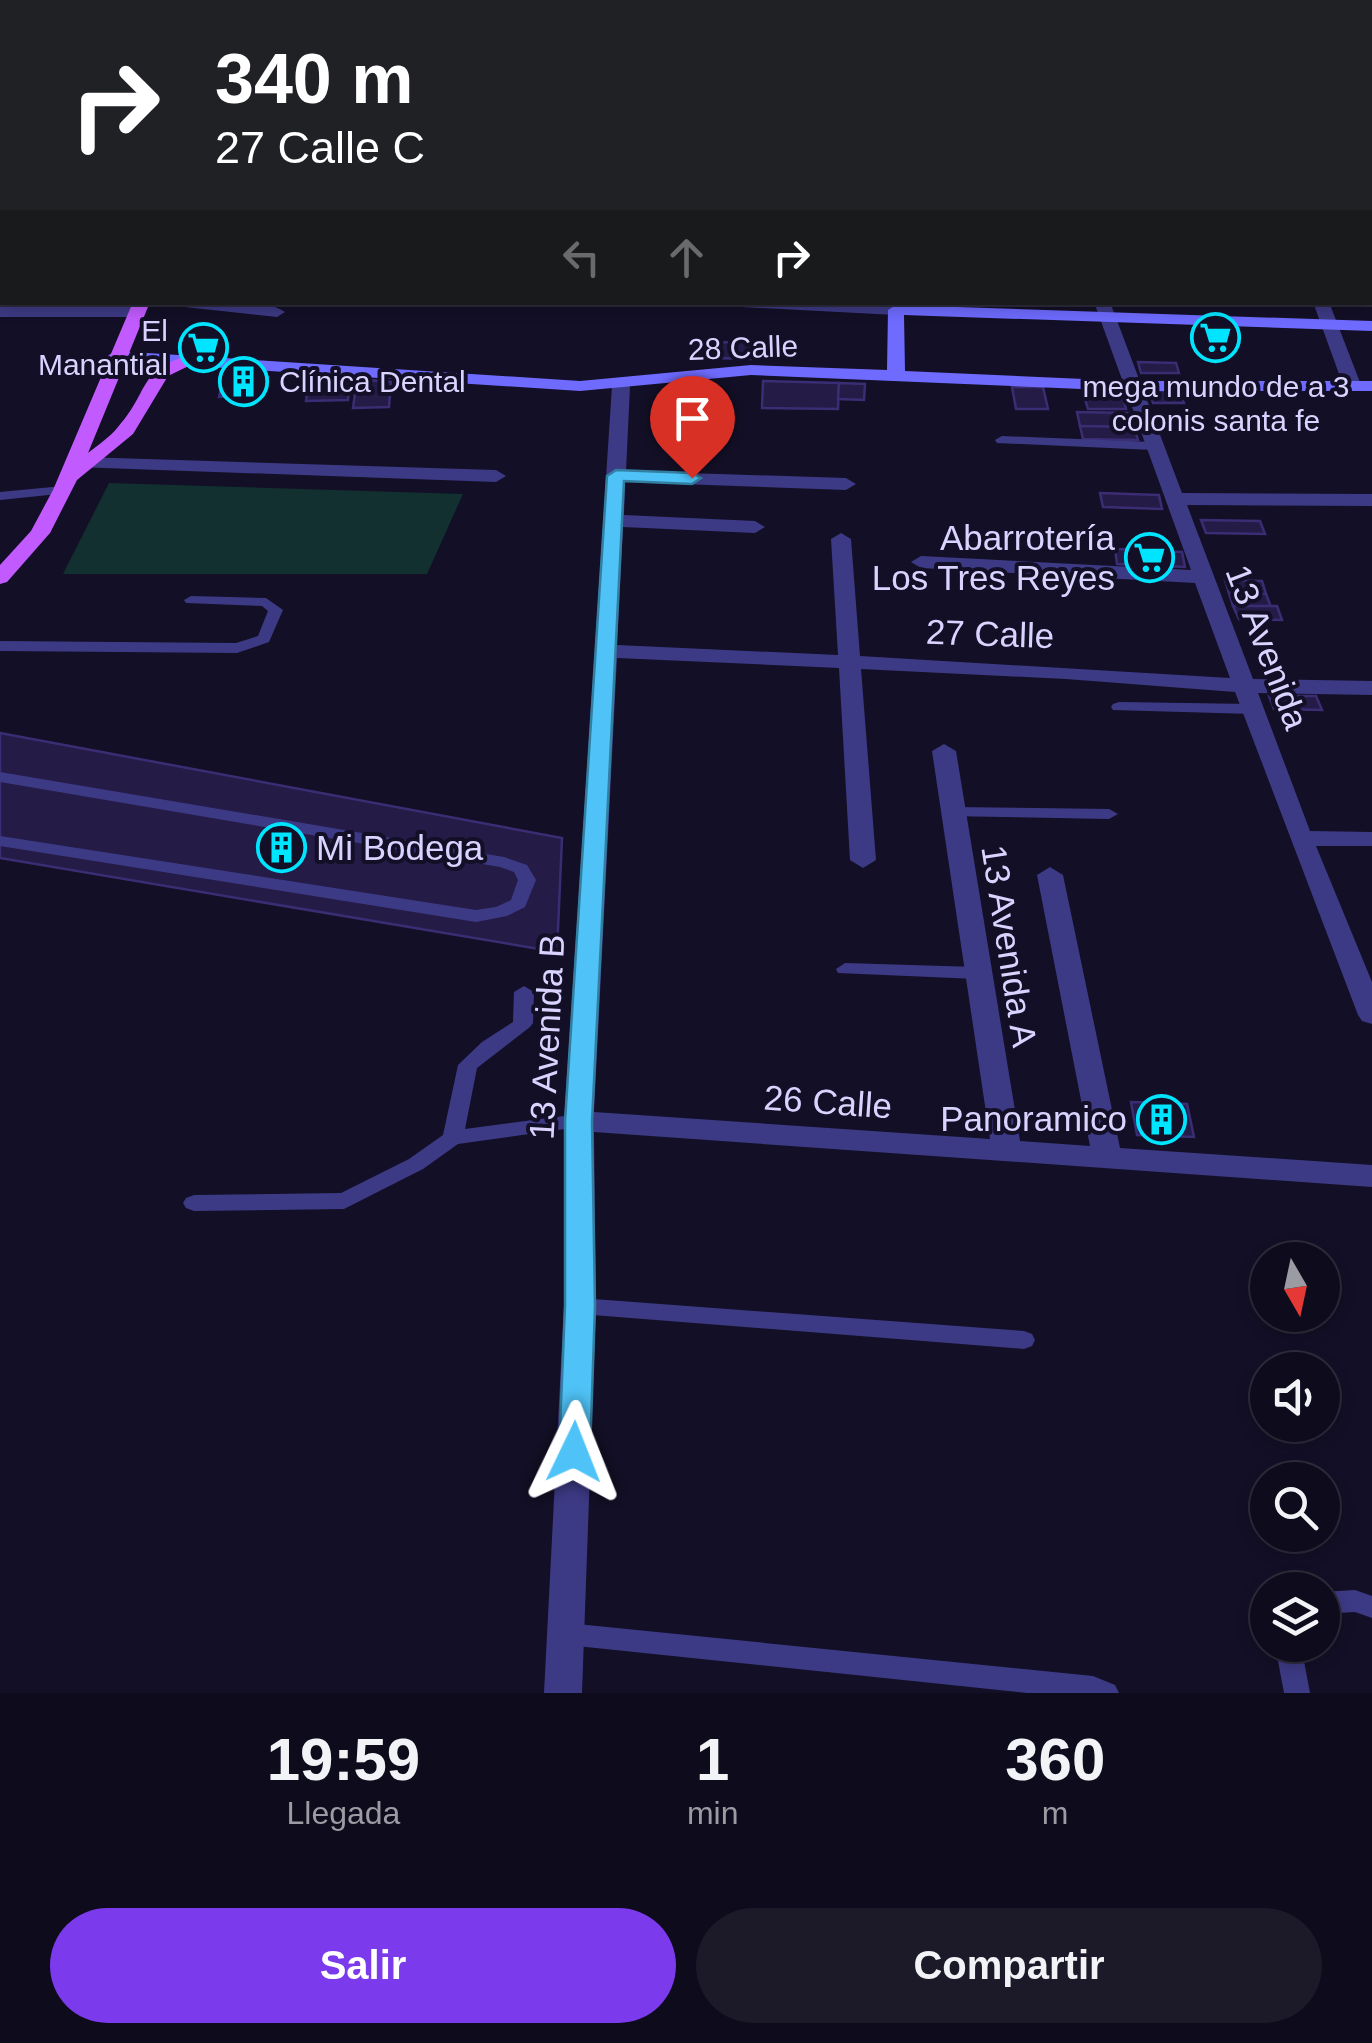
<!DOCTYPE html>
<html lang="es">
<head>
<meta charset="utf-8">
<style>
  :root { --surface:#0e0b1c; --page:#1c1929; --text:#f1f3f6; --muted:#9b9ba3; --line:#2e2b3b; --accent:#7c3aed }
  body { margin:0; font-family:Helvetica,sans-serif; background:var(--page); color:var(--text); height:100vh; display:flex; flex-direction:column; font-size:38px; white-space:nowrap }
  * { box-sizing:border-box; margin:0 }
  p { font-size:32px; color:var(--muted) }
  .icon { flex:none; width:55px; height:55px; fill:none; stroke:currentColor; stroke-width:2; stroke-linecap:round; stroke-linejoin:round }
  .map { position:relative; height:1693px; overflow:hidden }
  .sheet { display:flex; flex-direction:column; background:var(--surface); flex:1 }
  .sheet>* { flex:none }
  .guide { position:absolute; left:0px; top:0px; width:1372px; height:305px; box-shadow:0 5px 15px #0003,0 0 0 2px var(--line); background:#202124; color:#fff; overflow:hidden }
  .needle { width:65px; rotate:171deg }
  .controls { position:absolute; left:1250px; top:1242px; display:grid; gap:20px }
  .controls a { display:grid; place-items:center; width:90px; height:90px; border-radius:50%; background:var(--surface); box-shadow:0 5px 15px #0003,0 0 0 2px var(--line); font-size:50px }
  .pin { position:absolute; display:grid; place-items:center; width:85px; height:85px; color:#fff; margin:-102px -42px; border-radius:50% 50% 50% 0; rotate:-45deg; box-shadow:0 0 10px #0007 }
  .pin .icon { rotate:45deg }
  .me { position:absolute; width:110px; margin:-55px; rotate:2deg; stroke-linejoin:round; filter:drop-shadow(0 0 8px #0008) }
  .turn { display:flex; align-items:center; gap:35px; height:210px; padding:0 50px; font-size:45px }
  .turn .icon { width:130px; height:130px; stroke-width:2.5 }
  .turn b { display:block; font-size:70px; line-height:85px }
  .lanes { display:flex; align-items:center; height:95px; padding:0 50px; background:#0003; justify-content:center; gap:50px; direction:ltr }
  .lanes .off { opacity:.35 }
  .eta { display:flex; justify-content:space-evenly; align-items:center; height:170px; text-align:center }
  .eta b { font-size:60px; font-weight:700; line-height:70px }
  .button { display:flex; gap:20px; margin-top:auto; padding:20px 50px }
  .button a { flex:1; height:115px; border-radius:60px; background:var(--accent); color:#fff; font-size:40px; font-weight:700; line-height:115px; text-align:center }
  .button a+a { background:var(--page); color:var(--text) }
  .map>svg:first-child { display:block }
  .green { fill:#12302f }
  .building { fill:#241b47; stroke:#3b2d73; stroke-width:2.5 }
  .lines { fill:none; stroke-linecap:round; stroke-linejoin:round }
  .service { fill:#3d3a85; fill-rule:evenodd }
  .minor { fill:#3d3a85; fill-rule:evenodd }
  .secondary { fill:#6f6bff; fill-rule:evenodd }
  .primary { fill:#c25bff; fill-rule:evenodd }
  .route { fill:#4fc3f7; stroke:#337fa1; stroke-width:2.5 }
  .labels { text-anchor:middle; stroke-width:8; stroke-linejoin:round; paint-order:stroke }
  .far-poi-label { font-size:30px; fill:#d9d4ff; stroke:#130f26; text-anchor:end }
  .far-street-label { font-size:30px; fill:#d9d4ff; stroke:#130f26 }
  .poi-label { font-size:35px; fill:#d9d4ff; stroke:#130f26; text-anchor:end }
  .street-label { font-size:35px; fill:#d9d4ff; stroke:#130f26 }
</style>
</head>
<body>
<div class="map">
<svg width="1372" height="1693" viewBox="0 0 1372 1693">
  <rect width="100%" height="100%" fill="#130f26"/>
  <path class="green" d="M109,483L463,494L427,574H63Z"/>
  <g class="building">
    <path d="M716,342L752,343L751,359L714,358Z"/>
    <path d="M1138,362L1176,363L1179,373H1141Z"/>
    <path d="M225,369L235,370L234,378L268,377L266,387L245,388L244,396L219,397Z"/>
    <path d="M309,376L350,379L348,400L306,401Z"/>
    <path d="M357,379L391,382L389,407L353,408Z"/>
    <path d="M763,381L839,383L838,409L762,408Z"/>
    <path d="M839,383L865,384L864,400L838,399Z"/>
    <path d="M1081,386H1120L1126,409H1088Z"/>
    <path d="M1012,387H1043L1048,409H1016Z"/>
    <path d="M1149,390L1180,391L1184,403H1153Z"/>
    <path d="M1077,412L1130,413L1134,427L1080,426Z"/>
    <path d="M1080,426L1134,427L1138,440L1083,439Z"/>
    <path d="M1100,493L1159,495L1162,509L1103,507Z"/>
    <path d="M1201,520L1260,521L1265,534L1206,533Z"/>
    <path d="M1115,549L1182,552L1185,567L1117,564Z"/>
    <path d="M1225,580L1262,581L1266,594L1229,593Z"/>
    <path d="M1229,593L1266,594L1271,607L1233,606Z"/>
    <path d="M1233,606H1277L1282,620L1239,619Z"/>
    <path d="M1269,696H1316L1322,710L1274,709Z"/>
    <path d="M0,733L562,838L557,952L0,858Z"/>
    <path d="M1131,1102L1187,1104L1194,1137L1137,1135Z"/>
  </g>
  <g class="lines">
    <g class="service">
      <path d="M566,0H577L578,2H568Z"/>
      <path d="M1002,436L1153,442L1160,446L1153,450L997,443L995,440Z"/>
      <path d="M63,486L70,490L68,493L0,500V492Z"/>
      <path d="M191,596L266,598L283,610L269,642L237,653L0,651V641L236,643L258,636L268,611L262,606L186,603L184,600Z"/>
      <path d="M1119,702L1253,704L1261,709L1253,714L1113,710L1111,707L1113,704Z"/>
      <path d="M0,772L504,857L527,865L536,880L525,907L507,916L476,922L0,846V836L476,910L496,907L511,900L518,880L514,872L500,867L0,782Z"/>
      <path d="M952,807L1109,809L1118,814L1109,819L946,816L943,812L946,808Z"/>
      <path d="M845,963L977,967L986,973L977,979L838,973L836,969Z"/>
      <path d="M524,986L534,992L533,1023L530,1027L477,1068L465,1129L579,1114L586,1116L589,1121L586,1126L458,1144L423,1169L344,1209L194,1211L186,1208L183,1203L186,1198L194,1195L341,1193L409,1159L443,1135L458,1065L482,1042L513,1022L514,992Z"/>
      <path d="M580,1298L1024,1331L1032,1334L1035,1340L1032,1346L1024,1349L580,1314L572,1312L569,1306L572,1300Z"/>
      <path d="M1355,1590L1372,1596V1618L1355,1612L1322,1614V1592Z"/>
      <path d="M567,1623L1093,1676L1115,1685L1119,1693H1027L567,1645L558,1642L554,1634L558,1626Z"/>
      <path d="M1275,1645H1301L1310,1693H1284Z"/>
    </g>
    <g class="minor">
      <path d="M999,0L1000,2L862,1L863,0Z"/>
      <rect x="1057" y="0" width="12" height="2"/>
      <rect x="1370" y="79" width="2" height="8"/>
      <rect x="0" y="100" width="2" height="8"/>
      <rect x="1370" y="117" width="2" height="8"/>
      <rect x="1370" y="160" width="2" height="8"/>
      <rect x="0" y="179" width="2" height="8"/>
      <rect x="1370" y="209" width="2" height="10"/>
      <rect x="0" y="241" width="2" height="10"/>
      <rect x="1370" y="261" width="2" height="10"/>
      <path d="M177,302C205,302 264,297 285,312L277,317L185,307Z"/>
      <path d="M733,302L888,305L905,302L902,314L896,315L741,307Z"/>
      <path d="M1094,302H1110L1182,493L1372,494V506L1187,505L1253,679L1372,681V695L1258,693L1310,831L1372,832V846H1316L1372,982V1024L1362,1021L1358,1015L1235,692L1066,679L861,669L876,860L863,868L850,860L839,668L617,658L594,1112L990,1139L932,751L944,744L956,751L1020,1141L1090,1146L1037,875L1050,867L1063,875L1120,1148L1372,1165V1187L594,1132L596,1306L582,1693H544L564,1306V1121L612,386L621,381L630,386L626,471L846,478L856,484L846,490L625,482L624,515L755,521L765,527L755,533L623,527L617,645L838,655L831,539L841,533L851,539L860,656L1230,678L1195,583L921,568L911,562L921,556L1191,570Z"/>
      <path d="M1313,302H1329L1361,385L1358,389L1352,390L1343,385Z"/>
      <path d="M0,307H136L144,312L136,317H0Z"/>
      <path d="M83,457L496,470L506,476L496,482L76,467L73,463Z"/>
    </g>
    <path class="secondary" d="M896,305L1372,321V331L904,315L905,371L1129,381H1372V391H1129L751,375L580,391L116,361L107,356L116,351L580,381L751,365L887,370L888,310Z"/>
    <path class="primary" d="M133,302H150L88,453C98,445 110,437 118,427C151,390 137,368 194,354L203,359L168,376L133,434L77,480L50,533L7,582L0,584V565L31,531L53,490Z"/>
  </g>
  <path class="route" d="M616,470L692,473L701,478L692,484L624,481L592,1121L595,1306L590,1452L585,1460L574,1464L563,1460L559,1452L565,1306V1121L607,476Z"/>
  <defs>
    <symbol id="supermarket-ring" viewBox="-11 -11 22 22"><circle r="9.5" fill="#130f26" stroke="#00e5ff" stroke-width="1.5"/><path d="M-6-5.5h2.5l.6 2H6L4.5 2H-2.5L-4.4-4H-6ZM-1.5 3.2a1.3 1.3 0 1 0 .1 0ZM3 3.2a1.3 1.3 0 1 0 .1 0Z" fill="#00e5ff"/></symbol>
    <symbol id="building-ring" viewBox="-11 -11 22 22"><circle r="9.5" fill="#130f26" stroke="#00e5ff" stroke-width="1.5"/><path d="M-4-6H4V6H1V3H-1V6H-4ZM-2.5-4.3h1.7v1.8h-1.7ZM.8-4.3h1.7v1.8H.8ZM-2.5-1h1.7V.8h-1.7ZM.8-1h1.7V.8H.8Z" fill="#00e5ff"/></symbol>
  </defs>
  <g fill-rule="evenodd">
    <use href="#supermarket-ring" x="1188" y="310" width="55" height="55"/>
    <use href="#supermarket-ring" x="176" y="320" width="55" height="55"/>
    <use href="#building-ring" x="216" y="354" width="55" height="55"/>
    <use href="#supermarket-ring" x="1122" y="530" width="55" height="55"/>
    <use href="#building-ring" x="254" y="820" width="55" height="55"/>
    <use href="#building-ring" x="1134" y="1092" width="55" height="55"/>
  </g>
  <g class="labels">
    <g class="far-poi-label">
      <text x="168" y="341">El<tspan x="168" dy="34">Manantial</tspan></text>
      <text x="279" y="392" text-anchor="start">Clínica Dental</text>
      <text x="1216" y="397" text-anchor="middle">mega mundo de a 3<tspan x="1216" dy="34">colonis santa fe</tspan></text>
    </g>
    <g class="far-street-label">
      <text transform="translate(743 348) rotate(-2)" y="10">28 Calle</text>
    </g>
    <g class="poi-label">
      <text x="1115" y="550">Abarrotería<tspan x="1115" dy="40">Los Tres Reyes</tspan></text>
      <text x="316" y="860" text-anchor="start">Mi Bodega</text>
      <text x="1127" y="1131">Panoramico</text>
    </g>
    <g class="street-label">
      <text transform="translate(990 634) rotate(2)" y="12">27 Calle</text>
      <text transform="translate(1267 647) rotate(69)" y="12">13 Avenida</text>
      <text transform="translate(1009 946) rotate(81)" y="12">13 Avenida A</text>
      <text transform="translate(547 1037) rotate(-87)" y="12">13 Avenida B</text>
      <text transform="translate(828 1102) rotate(4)" y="12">26 Calle</text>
    </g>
  </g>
</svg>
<div class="controls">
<a><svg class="needle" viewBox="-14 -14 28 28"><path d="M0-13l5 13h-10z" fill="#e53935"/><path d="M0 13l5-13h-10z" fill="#9b9ba3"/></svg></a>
<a><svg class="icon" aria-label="sound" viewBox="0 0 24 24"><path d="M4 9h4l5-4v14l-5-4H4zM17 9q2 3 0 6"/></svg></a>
<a><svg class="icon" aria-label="search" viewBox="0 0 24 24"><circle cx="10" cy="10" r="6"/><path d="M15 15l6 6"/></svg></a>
<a><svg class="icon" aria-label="layers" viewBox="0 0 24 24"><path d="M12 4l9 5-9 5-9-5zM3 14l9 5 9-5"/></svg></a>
</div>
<div class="pin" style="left:692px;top:478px;background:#d93025"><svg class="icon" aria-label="arrive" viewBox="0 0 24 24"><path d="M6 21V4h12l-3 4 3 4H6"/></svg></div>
<svg class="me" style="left:574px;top:1452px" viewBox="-20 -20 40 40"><path d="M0-17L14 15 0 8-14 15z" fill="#4fc3f7" stroke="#fff" stroke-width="4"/></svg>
<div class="guide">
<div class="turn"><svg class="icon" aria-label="right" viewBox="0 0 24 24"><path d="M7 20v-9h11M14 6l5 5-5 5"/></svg><div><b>340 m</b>27 Calle C</div></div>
<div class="lanes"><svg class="icon off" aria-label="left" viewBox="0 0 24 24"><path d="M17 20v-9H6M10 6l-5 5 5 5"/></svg><svg class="icon off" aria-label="ahead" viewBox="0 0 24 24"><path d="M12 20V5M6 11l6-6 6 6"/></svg><svg class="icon" aria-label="right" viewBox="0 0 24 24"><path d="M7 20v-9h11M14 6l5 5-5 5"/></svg></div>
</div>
</div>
<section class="sheet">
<div class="eta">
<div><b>19:59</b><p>Llegada</p></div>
<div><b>1</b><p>min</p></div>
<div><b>360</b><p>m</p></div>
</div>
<div class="button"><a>Salir</a><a>Compartir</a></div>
</section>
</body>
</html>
